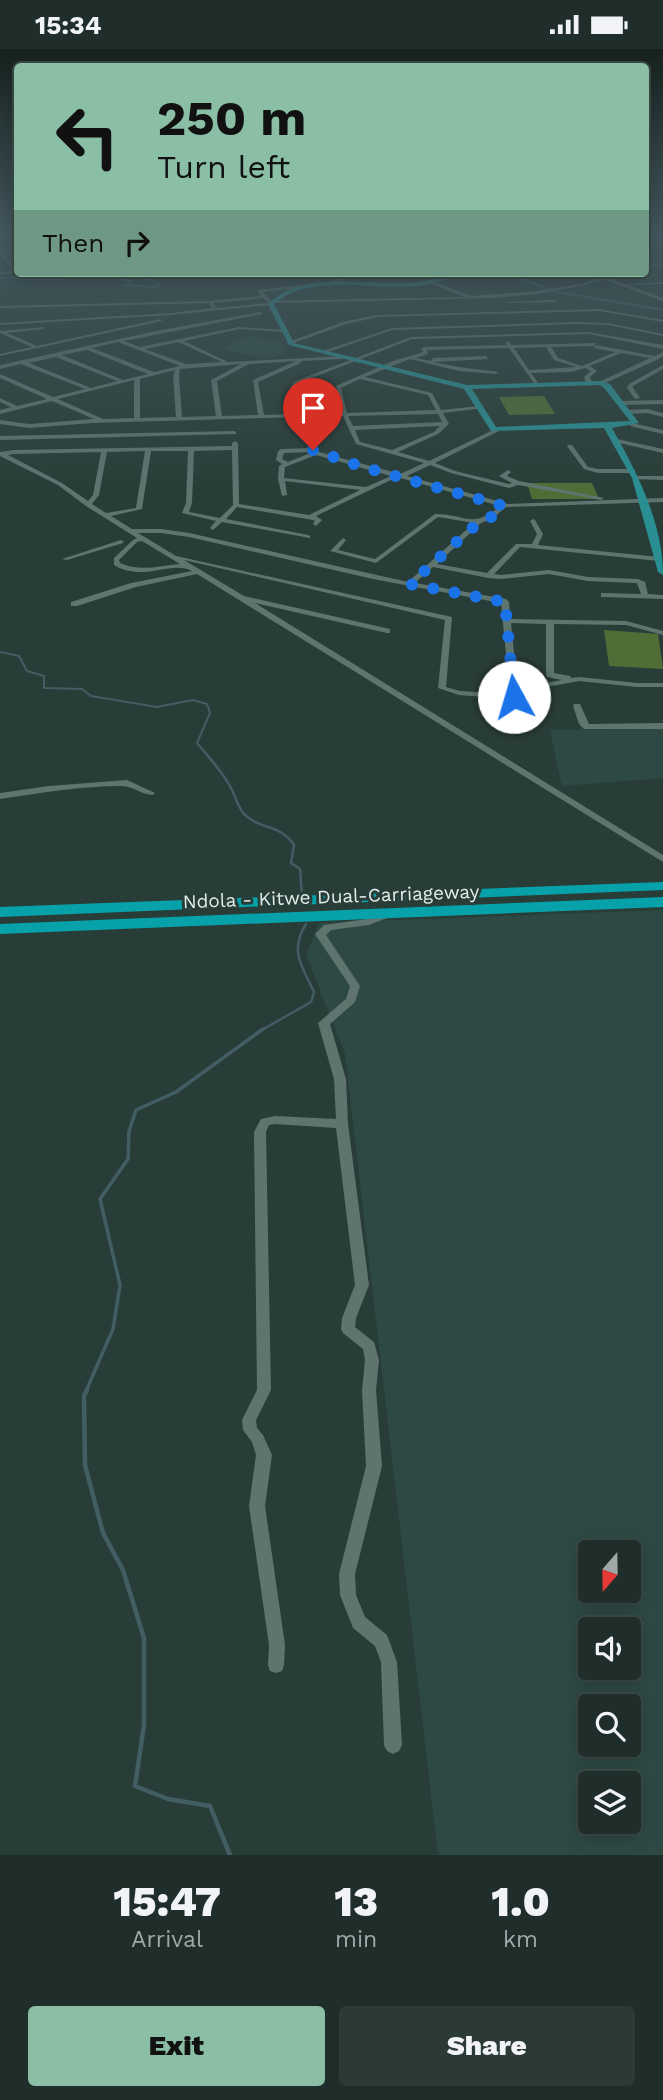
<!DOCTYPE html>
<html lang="en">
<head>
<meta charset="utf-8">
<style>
  :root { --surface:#1f2e2a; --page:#2c3a36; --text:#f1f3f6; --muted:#a1a8a8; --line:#3c4a47; --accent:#8abfa5 }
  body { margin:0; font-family:"Work Sans",sans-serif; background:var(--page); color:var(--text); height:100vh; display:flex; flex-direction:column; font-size:26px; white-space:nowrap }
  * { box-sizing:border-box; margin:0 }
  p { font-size:23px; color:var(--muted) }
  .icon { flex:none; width:38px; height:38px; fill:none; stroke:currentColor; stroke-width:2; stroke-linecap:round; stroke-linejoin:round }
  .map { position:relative; height:1806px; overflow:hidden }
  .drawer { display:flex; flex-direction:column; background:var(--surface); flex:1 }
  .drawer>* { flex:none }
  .guide { position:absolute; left:14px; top:14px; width:635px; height:214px; border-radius:7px; box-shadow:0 4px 18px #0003,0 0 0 2px var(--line); background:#8abfa5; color:#111; overflow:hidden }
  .needle { width:46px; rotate:200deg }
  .controls { position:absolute; left:578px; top:1491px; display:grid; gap:14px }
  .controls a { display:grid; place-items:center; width:63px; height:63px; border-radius:7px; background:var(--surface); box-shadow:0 4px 18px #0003,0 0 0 2px var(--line); font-size:35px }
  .pin { position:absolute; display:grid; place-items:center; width:60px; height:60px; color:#fff; margin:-72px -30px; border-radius:50% 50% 50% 0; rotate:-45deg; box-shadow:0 0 7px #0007 }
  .pin .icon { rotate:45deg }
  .me { position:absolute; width:77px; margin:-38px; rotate:354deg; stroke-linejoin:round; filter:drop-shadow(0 0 5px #0008) }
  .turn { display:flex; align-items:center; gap:24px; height:147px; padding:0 28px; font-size:32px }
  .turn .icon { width:91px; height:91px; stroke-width:2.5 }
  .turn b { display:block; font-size:49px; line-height:60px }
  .then { display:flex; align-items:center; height:66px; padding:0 28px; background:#0003; gap:14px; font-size:26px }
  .eta { display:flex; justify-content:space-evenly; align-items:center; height:119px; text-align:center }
  .eta b { font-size:42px; font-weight:800; line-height:49px }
  .cta { display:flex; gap:14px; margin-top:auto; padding:14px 28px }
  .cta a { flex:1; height:80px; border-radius:7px; background:var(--accent); color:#111; font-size:28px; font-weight:800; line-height:80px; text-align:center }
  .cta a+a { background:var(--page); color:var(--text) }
  .status { display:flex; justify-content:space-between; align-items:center; height:49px; padding:0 35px; background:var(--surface); direction:ltr }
  .status svg { height:19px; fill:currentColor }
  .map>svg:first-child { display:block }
  .built { fill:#2e4943; fill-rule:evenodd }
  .green { fill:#516d36 }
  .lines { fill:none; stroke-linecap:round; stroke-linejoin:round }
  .stream-far3 { stroke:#435d65; stroke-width:2 }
  .stream-far2 { stroke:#435d65; stroke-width:2.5 }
  .stream-far1 { stroke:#435d65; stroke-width:3.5 }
  .stream { stroke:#435d65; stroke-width:4.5 }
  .river { fill:#00202c; fill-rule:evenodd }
  .minor { fill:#5f746f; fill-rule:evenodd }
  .major { fill:#2a8f92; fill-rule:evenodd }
  .highway { fill:#07a1a9; fill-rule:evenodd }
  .route { stroke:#1a73e8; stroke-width:12; stroke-dasharray:0 21.6 }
  .labels { text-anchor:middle; stroke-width:6; stroke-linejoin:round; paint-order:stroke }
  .street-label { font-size:19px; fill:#e0ece9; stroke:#293d38 }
</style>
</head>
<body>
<div class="status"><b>15:34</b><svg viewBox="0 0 49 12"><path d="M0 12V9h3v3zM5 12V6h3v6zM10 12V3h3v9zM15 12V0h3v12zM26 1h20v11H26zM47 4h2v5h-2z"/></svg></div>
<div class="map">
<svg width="663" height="1806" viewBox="0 0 663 1806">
  <rect width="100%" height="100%" fill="#293d38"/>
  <g class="built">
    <path d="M247,287L281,293L285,303L268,310L222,300Z"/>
    <path d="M663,679V729L562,737L550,681Z"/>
    <path d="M663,861V1806H438L345,1004L306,906L319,874ZM590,1503H628V1542H590ZM590,1580H628V1619H590ZM590,1657H628V1696H590ZM590,1734H628V1773H590Z"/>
  </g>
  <g class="green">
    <path d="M544,347L555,365L509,366L499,348Z"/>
    <path d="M527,434H592L599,450H532Z"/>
    <path d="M604,581L658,585L663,620L609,617Z"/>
  </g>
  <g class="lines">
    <g class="stream-far3">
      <path d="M504,224L558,243L663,261"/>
      <path d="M0,229L62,230L91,225L133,232L125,236L158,238L159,236L146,229L171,227L170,224"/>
      <path d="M0,603L19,607L27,622L44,627V639L82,640L91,647L157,658L193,651L207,655L210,664L197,694L204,702"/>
    </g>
    <g class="stream-far2">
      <path d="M203,701C213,713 225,726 232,741C236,749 238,758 244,765C260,781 279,774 294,796L291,814L300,820L302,846"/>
      <path d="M260,982L311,953L314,943C302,917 289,902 306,875"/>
    </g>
    <path class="stream-far1" d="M86,1342L113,1280L120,1236L100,1150L128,1110L129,1082L136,1061L176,1043L263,980"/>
    <path class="stream" d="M87,1341L84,1347L85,1416L103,1484L123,1521L144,1589V1676L135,1737L168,1750L210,1757L230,1806"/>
    <path class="river" d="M486,224H507L504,226Z"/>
    <g class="minor">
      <path d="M646,186H650L654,194L646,208V203L650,194Z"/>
      <path d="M18,199V201L3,203L18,224L0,225V223L14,222L0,205V201Z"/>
      <path d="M646,214L663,216V218L646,216Z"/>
      <path d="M619,224H626L609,229L663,249V252L605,231L581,237L537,245L493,249L273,254L271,256L171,266L0,276V274L171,264L212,259L209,254L0,259V257L210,252L261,247L257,241L333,233L338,229L340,230L334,235L263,243L271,252L465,248L430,234L432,232L472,247L537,242L581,235ZM264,249L268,254L216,259L213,254Z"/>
      <path d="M663,233V235L629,236L627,235Z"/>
      <path d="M554,251L556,253L508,254L506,253Z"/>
      <path d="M599,260L663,271V273L599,262L377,268L346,275L291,295L286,294L343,273L377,266Z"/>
      <path d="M260,263L262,265L124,292L140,298L239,278L284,281L286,283L239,280L184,292L228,313L345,307L343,310L301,312V314L258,333L264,366L300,365L291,337L295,332L411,288L589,283L663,296V300L589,285L412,290L299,334L297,337L306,365L342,364L336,337L393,312L423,303L421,300L424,298L507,296L505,294L508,292L512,296L596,294L594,297L551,298L558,309L582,317L615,303L594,299L596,296L655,307L663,303V307L659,310L601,336L599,333L650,309L621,304L590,317L597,322L590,328L592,334L589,336L586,334L584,328L591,322L585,319L571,323L531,324L539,335L536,337L509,299L427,301L428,305L416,309L431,312L433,309L486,307L488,310L433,313L459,318L499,323L496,325L459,322L410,310L365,328L432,344L441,361L480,357L483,359L443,364L449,375L438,385L398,403L429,412L497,379L500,381L499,382L435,414L455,422L509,435L512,434L499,427L508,421L511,423L507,427L519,432L604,449L601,451L518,436L509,439L451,424L430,416L407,427L508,455L663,449V453L506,458L493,469L481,474L437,515L487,524L516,495H532L537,485L530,472L533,470L535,471L543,485L538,496L659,508L662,510L659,512L520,498L494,525L501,526L549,521L588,528L638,530L645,533L648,545L663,546V550L604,548H601V544L641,545L637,534L588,532L549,525L501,530L488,529L433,518L415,534L506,550L509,553L510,570L626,572L663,582V586L626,576L554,575V624L570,627L571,629L579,628L637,634H663V638H637L579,632L546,638H518L520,659L516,661L512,659L511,650L459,646L438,639L445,571L184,511L244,547L390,580V584H387L255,554L663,806V813L197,525L136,538L77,557H71V553L131,534L192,522C179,514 157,523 141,523C131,523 122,521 114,516V509L133,491L137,489L86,457L58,436L0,407V403L14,401L232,397V394L235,392L238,394L239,455L309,466L360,441L285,432L287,446L282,447L278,430L279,417L282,415L276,411L278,402L281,400L311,399L301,368L92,374L29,379L0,375V371L29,375L94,370L52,352L0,365V361L11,358L0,353V349L17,357L47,350L0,329V325L53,348L85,340L21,315L0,320V316L156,282ZM118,293L180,317L154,323L92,299ZM178,293L222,313L186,315L145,300ZM546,298L554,311L576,318L529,321L514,299ZM87,301L148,325L123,331L62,306ZM56,308L117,332L91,339L29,314ZM296,312L253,331L258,366L222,367L217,332L249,315ZM241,315L211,331L216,367L182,368L179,327L180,320ZM175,321L173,327L176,368L140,369V330ZM360,330L428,346L436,361L347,364L341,339ZM134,331V369L103,370L58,350ZM438,365L442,373L353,377L348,367ZM343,367L356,395L424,414L400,425L319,403L307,368ZM440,377L434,383L392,401L360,393L355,381ZM232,401L233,456L220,469L189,463L192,454L194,402ZM145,402L136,459L106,464L92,455L99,446L107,403ZM151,402H188L186,454L182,464L216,472L210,479L213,481L222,473L310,489V487L308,486L226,470L237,458L313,471L315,472L313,475L316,477L322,471L316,467L397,428L500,457C472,481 466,465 435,465L375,510L338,501L346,491L343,489L330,502L376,514L438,468L474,474L408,533L189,484L161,480H132L111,467L142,460ZM101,403L93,446L88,452L62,434L8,406L14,405ZM313,403L288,413L282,410L284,404ZM316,406L391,427L366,438L284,429L285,418ZM138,484H161L189,488L373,530L501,554L510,645L460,642L446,638L452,568L176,507ZM142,492L180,515C160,517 139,523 120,514L119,511L137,493ZM511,574L546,575V626L547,628L562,631L546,634L517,633Z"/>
      <path d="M160,270L162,272L0,307V305L32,298L0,284V282L45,278L43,280L7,284L37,297Z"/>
      <path d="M576,273L608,274L663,285V287L608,276L576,275L392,281L325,304L320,303L392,279Z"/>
      <path d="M663,316V320L633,337V339L640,349L635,350L627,339L629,335Z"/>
      <path d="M663,351V355L621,356L618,354L621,352Z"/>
      <path d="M647,360L663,364V368L647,364L628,365L625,363L628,361Z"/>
      <path d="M632,374L663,381V385L630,377V375Z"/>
      <path d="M234,382L236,383V385L0,391V387Z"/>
      <path d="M617,390L663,400V404L615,393L614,392Z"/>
      <path d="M568,396H572L588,418L598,420H633L636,422L633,424H598L584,420L567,397Z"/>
      <path d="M636,427H663V431L634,430V428Z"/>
      <path d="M121,491L124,493L123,494L67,511L62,510Z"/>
      <path d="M574,655H580L589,675L663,674V680H584L579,675L573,657Z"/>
      <path d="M127,731L155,744L153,746C142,746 133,737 122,737C81,737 40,744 0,750V744L49,737Z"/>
      <path d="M391,861L395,862L396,864L395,866L369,876L331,881L326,886L360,937L355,953L330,975L346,1030L348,1075L369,1236L356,1269L355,1278L374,1293L379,1311L376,1341L382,1417L355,1525L356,1546L365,1568L387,1586L397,1613L402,1696L399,1702L393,1705L387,1702L384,1696L381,1613L375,1597L353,1579L340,1546L339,1525L366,1417L362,1341L365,1311L363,1300L343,1284L341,1280L342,1269L355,1236L336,1079L275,1075L269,1076L266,1083L271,1341L256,1371L257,1379L263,1386L272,1406L265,1457L285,1596L284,1616L282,1622L276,1624L270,1622L268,1616L269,1596L249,1457L256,1406L252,1393L243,1381L242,1371L257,1341L254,1083L261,1070L275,1067L336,1070L334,1030L318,974L346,950L350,937L315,885L324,876L367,870Z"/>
    </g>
    <g class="major">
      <path d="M0,186H18V189L0,190Z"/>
      <path d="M449,224H456C409,258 322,213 274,255L294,294L467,336L601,332L610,335L639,374L612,379C637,423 663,474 663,526L658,523L632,429L604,379L491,382L464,340L289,296L268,255C313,210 399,251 449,224ZM600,336L604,339L630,372L496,378L472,340Z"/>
    </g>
    <g class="highway">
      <path d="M663,833V841L0,868V858Z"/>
      <path d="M663,848V858L0,885V875Z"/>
    </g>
  </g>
  <linearGradient id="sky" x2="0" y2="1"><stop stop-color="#17221f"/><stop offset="0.42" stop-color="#43575e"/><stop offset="1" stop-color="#43575e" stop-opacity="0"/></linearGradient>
  <rect width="663" height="439" fill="url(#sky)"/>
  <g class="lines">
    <path class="route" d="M313,401L366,419L504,457L491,468L479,473L410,535L505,553L514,648"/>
  </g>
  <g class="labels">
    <g class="street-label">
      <text transform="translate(331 847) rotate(-2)" y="7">Ndola - Kitwe Dual-Carriageway</text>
    </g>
  </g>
</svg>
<div class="controls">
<a><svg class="needle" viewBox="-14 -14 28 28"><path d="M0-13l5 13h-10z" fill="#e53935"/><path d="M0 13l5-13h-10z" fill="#a1a8a8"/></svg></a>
<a><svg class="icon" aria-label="sound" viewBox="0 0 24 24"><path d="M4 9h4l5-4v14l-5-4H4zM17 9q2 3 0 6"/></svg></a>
<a><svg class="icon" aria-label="search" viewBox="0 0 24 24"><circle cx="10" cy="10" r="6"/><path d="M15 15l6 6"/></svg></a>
<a><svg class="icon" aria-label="layers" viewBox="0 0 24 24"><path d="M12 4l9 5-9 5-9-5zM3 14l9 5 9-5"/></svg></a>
</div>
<div class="pin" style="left:313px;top:401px;background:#d93025"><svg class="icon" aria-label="arrive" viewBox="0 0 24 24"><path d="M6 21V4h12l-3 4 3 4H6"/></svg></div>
<svg class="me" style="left:514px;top:648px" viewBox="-20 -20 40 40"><circle r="19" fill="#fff"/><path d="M0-13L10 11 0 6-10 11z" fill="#1a73e8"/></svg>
<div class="guide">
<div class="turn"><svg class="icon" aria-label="left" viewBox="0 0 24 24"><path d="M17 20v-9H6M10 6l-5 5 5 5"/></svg><div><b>250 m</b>Turn left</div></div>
<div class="then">Then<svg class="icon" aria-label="right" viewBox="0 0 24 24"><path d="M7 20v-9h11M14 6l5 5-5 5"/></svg></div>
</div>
</div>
<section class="drawer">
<div class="eta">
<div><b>15:47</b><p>Arrival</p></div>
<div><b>13</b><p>min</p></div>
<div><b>1.0</b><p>km</p></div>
</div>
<div class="cta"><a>Exit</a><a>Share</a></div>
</section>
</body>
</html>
